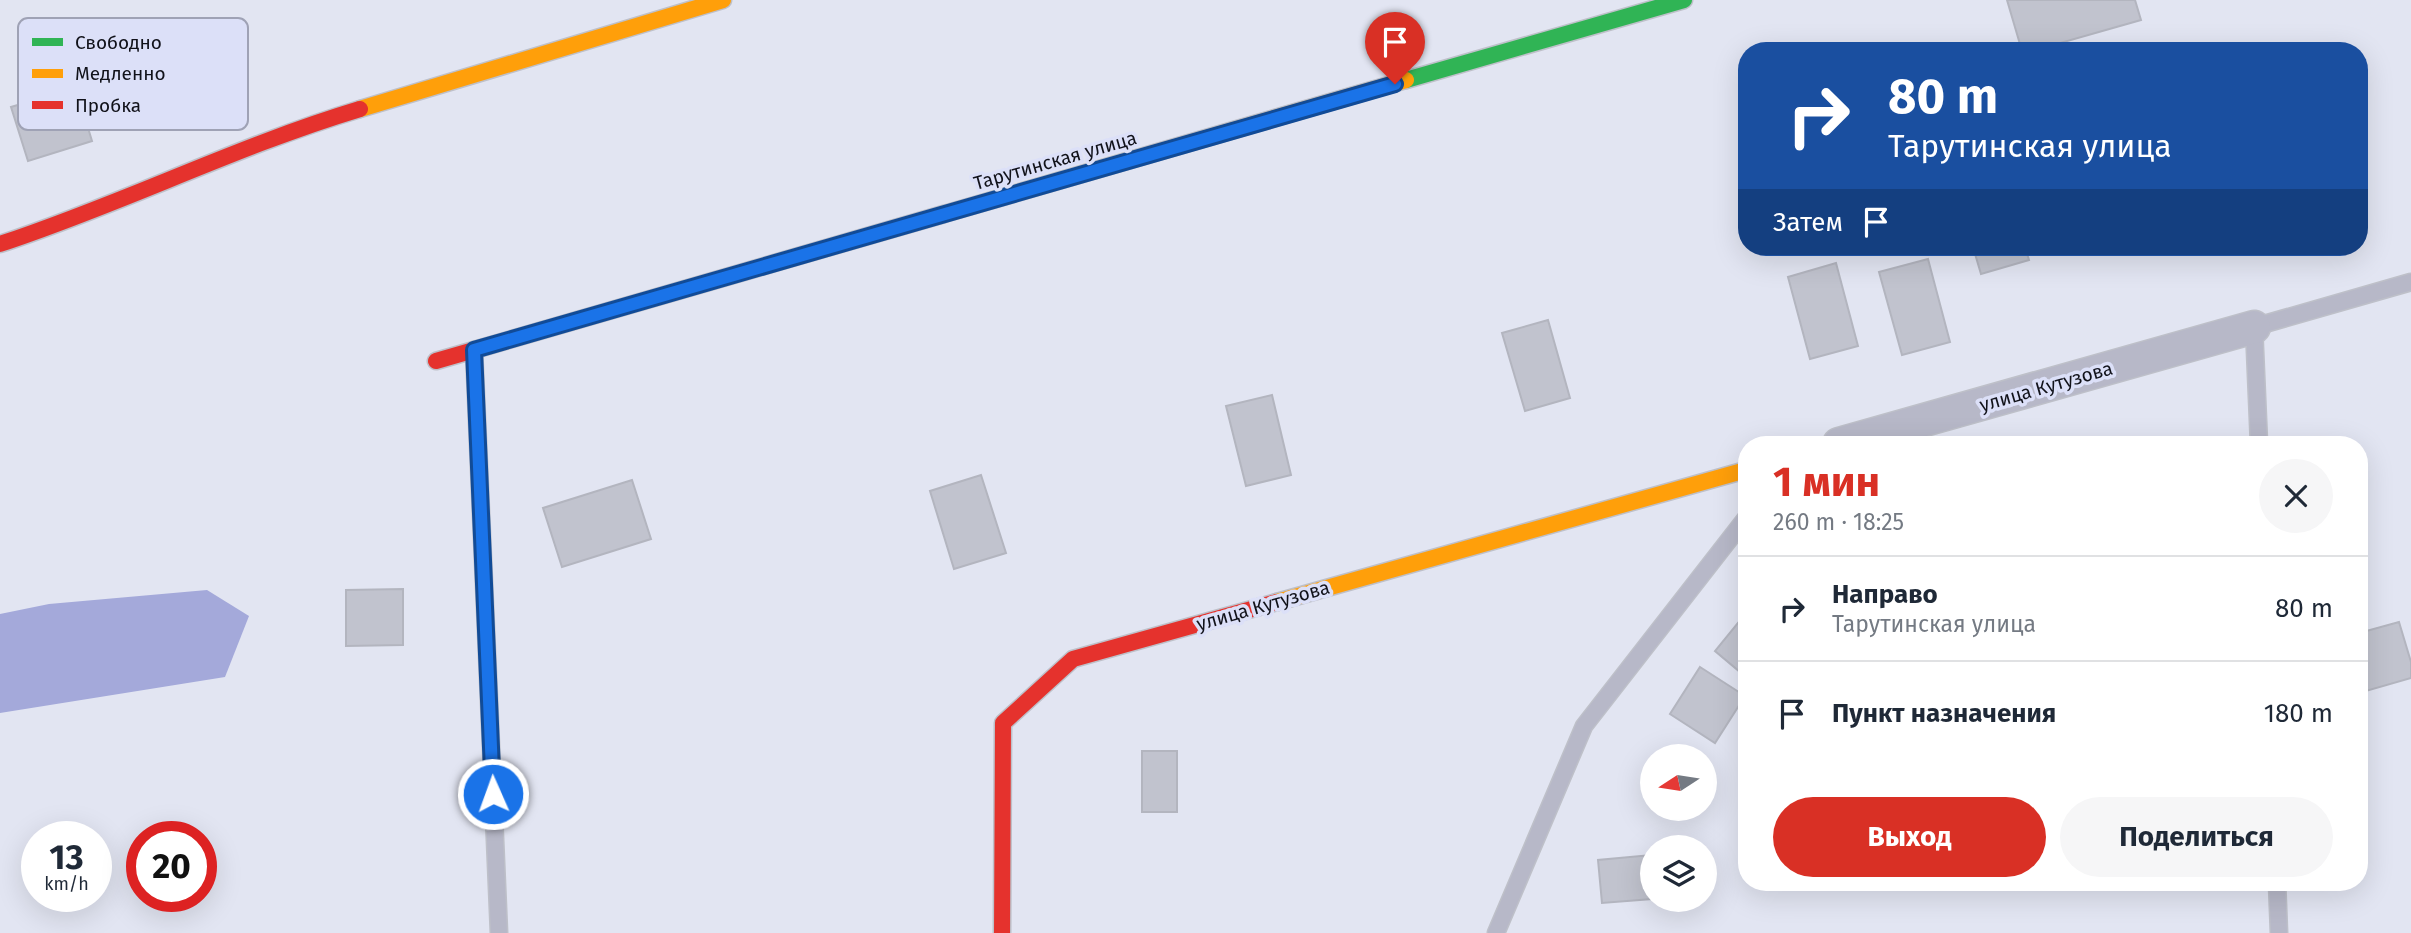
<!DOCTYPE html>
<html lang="ru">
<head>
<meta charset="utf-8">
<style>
  :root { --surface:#fff; --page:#f6f6f7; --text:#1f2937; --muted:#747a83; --line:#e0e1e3; --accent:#d93025 }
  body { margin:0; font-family:"Fira Sans",sans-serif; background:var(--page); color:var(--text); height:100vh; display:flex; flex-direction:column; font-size:26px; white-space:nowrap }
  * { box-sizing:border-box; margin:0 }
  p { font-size:23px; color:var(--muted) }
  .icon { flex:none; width:38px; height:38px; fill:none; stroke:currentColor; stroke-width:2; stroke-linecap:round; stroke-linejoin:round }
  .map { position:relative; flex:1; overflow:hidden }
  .side { position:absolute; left:1738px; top:436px; width:630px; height:455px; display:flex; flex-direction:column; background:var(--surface); border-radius:28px; box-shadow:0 7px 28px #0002 }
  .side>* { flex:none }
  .guide { position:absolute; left:1738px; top:42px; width:630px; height:214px; border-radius:28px; box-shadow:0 7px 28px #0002; background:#1a4fa0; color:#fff; overflow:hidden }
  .needle { width:46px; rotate:258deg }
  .controls { position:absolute; left:1640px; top:744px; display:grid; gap:14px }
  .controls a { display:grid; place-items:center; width:77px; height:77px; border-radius:50%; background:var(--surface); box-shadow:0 7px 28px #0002; font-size:35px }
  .speed { position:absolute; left:21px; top:821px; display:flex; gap:14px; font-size:35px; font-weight:700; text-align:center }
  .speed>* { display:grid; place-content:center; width:91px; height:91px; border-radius:50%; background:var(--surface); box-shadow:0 7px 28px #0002; line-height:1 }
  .speed small { font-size:18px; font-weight:400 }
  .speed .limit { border:10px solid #d22; background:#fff; color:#111 }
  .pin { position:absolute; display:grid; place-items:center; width:60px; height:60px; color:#fff; margin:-72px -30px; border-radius:50% 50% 50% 0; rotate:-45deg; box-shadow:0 0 7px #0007 }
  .pin .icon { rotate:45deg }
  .me { position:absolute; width:77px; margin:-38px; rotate:358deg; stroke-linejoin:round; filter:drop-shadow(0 0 5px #0008) }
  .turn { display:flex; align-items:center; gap:24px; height:147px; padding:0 35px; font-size:32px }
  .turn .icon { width:91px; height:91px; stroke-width:2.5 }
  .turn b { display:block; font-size:49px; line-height:60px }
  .then { display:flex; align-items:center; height:66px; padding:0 35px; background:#0003; gap:14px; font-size:26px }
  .round { display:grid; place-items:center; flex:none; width:74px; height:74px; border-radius:37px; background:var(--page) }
  .summary { display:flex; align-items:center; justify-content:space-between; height:119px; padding:0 35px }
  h1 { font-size:42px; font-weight:700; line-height:52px; color:var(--accent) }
  .primary-button { display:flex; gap:14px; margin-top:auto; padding:14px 35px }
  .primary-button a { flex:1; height:80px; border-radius:42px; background:var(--accent); color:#fff; font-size:28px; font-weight:700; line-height:80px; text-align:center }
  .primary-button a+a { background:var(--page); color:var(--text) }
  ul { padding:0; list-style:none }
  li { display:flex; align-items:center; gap:21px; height:105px; padding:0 35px; border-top:2px solid var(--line) }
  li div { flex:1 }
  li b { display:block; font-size:26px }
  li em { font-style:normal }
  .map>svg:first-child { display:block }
  .water { fill:#a4a9da }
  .building { fill:#c1c3ce; stroke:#b3b5bf; stroke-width:2 }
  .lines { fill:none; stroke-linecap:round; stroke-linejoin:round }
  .lane-casing { stroke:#bec0c9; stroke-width:19 }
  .street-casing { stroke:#bec0c9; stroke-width:35 }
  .fast-casing { stroke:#bec0c9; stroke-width:19 }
  .slow-casing { stroke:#bec0c9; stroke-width:19 }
  .jam-casing { stroke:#bec0c9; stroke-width:19 }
  .lane { stroke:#b7b8c8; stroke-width:16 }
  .street { stroke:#b7b8c8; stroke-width:32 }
  .fast { stroke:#30b455; stroke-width:16 }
  .slow { stroke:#ff9f0a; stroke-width:16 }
  .jam { stroke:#e5322d; stroke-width:16 }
  .route-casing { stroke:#114b97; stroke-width:18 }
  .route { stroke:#1a73e8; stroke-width:12 }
  .labels { text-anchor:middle; stroke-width:7; stroke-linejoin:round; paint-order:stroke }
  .street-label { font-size:19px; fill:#11121a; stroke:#dce0f8 }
  .key { fill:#dce0f8; stroke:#9fa2b5; stroke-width:2 }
  .key-label { font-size:19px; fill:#11121a }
</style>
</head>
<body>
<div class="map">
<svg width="2411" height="933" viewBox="0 0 2411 933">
  <rect width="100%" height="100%" fill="#e2e5f2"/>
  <path class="water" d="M207,590L249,616L225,677L0,713V614L49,604Z"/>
  <g class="building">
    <path d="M2007,0H2135L2141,20L2032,51H2022Z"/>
    <path d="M76,88L92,141L28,161L11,107Z"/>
    <path d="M1973,247H2025L2029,260L1981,274Z"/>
    <path d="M1928,259L1950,342L1902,355L1879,272Z"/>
    <path d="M1836,263L1858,346L1810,359L1788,277Z"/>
    <path d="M1548,320L1570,398L1525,411L1502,333Z"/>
    <path d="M1272,395L1291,475L1246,486L1226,406Z"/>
    <path d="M981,475L1006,553L954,569L930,491Z"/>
    <path d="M632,480L651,539L562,567L543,508Z"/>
    <path d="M403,589V645L346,646V590Z"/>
    <path d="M1746,613V677L1715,651Z"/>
    <path d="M2399,622L2411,662V678L2359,693V633Z"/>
    <path d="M1700,667L1745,696L1715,743L1670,714Z"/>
    <rect x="1142" y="751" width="35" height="61"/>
    <path d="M1651,855L1652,899L1602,903L1598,860Z"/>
  </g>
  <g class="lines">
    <defs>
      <g id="lane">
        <path d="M2254,327L2411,282"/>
        <path d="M2257,327H2254L2259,444"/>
        <path d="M474,350L499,933"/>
        <path d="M2277,882L2279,933"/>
        <path d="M1496,933L1584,726L1746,518"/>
      </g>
      <path id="street" d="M1839,444L2254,327"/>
      <path id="fast" d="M1406,80L1684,0"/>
      <g id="slow">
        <path d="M360,109L723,0"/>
        <path d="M944,214L1406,80"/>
        <path d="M1277,602L1746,470"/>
      </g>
      <g id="jam">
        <path d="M0,244C122,204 237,146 360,109"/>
        <path d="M436,361L944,214"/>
        <path d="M1002,933L1003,723L1073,659L1277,602"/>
      </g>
    </defs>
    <use href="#lane" class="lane-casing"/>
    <use href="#street" class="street-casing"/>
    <use href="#fast" class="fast-casing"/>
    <use href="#slow" class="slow-casing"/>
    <use href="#jam" class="jam-casing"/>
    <use href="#lane" class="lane"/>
    <use href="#street" class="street"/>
    <use href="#fast" class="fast"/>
    <use href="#slow" class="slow"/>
    <use href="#jam" class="jam"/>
  </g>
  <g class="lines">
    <defs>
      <path id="route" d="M493,794L474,350L1395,84"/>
    </defs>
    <use href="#route" class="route-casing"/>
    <use href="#route" class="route"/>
  </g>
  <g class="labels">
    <g class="street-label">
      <text transform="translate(1055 160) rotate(-16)" y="7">Тарутинская улица</text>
      <text transform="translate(2046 386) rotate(-16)" y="7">улица Кутузова</text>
      <text transform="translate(1263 605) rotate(-16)" y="7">улица Кутузова</text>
    </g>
  </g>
  <rect x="18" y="18" width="230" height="112" rx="10" class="key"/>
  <rect x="32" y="38" width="31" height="8" fill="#30b455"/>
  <rect x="32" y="69" width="31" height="9" fill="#ff9f0a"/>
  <rect x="32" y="101" width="31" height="8" fill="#e5322d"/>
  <g class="key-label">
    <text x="75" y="49">Свободно</text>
    <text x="75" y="80">Медленно</text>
    <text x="75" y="112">Пробка</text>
  </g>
</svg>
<div class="controls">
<a><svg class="needle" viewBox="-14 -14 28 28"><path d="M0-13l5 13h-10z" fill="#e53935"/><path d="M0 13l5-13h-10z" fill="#747a83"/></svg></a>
<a><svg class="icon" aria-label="layers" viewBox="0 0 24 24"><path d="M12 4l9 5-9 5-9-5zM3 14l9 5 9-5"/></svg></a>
</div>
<div class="speed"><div>13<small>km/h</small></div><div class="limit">20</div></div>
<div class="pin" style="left:1395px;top:84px;background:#d93025"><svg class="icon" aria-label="arrive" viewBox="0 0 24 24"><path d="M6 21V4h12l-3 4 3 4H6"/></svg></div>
<svg class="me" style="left:493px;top:794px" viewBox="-20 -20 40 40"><circle r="17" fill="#1a73e8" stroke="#fff" stroke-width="3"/><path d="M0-11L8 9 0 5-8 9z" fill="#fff"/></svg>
<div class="guide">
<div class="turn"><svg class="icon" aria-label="right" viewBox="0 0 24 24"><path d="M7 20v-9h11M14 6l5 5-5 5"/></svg><div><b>80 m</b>Тарутинская улица</div></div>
<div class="then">Затем<svg class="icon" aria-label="arrive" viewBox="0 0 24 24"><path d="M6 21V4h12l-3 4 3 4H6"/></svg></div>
</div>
<section class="side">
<div class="summary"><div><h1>1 мин</h1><p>260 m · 18:25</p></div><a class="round"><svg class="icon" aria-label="close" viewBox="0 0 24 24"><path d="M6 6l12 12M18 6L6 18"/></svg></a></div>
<ul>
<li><svg class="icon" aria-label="right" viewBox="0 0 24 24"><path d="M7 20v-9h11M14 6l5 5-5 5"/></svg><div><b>Направо</b><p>Тарутинская улица</p></div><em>80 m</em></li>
<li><svg class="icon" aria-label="arrive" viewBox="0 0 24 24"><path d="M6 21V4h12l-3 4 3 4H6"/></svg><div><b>Пункт назначения</b></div><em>180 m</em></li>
</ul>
<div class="primary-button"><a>Выход</a><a>Поделиться</a></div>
</section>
</div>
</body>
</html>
